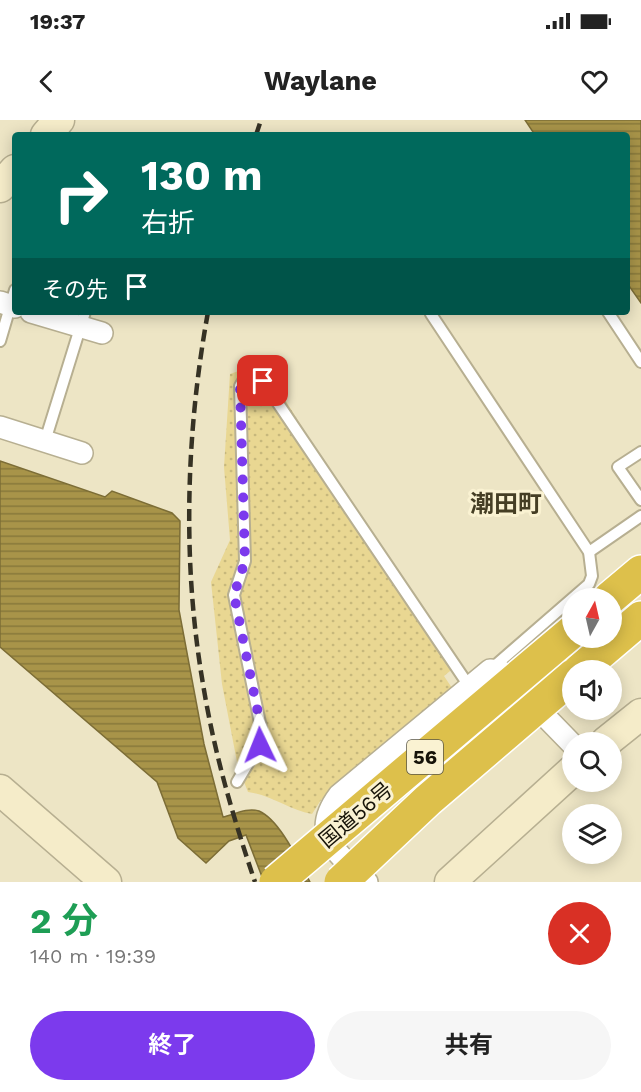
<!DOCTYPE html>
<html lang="ja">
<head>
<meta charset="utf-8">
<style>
  :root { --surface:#fff; --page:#f6f6f6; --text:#222; --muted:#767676; --accent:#7c3aed }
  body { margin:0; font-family:"Work Sans","Noto Sans JP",sans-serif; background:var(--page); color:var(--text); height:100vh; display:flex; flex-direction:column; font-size:22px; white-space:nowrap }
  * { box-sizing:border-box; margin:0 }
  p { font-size:20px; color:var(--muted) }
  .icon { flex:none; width:33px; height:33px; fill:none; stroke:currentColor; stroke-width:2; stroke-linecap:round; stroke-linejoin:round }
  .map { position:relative; height:762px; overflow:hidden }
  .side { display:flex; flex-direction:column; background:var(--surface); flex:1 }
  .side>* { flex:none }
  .banner { position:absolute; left:12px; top:12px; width:618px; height:183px; border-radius:6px; box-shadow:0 3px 15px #0003; background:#00695c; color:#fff; overflow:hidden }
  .needle { width:39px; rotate:8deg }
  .fabs { position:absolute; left:562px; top:468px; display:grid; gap:12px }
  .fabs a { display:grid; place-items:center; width:60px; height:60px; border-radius:50%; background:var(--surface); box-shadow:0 3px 15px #0003; font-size:30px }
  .pin { position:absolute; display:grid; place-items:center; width:51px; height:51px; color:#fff; margin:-26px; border-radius:12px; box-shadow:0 3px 9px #0006 }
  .me { position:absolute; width:66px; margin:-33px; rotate:358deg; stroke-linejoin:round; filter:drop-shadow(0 0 4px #0008) }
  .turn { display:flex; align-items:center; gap:21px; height:126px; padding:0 30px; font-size:27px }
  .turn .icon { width:78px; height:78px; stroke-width:2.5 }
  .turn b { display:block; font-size:42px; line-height:51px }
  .then { display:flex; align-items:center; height:57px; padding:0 30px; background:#0003; gap:12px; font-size:22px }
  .round { display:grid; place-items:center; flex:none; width:63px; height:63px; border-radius:32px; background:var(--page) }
  .overview { display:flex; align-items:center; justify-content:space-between; height:102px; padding:0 30px }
  h1 { font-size:36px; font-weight:700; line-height:45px; color:#1e9e55 }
  .action { display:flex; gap:12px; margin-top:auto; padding:12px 30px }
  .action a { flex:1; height:69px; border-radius:36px; background:var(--accent); color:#fff; font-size:24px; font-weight:700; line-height:69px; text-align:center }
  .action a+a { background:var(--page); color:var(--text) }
  .status { display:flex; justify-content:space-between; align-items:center; height:42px; padding:0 30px; background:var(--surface); direction:ltr }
  .status svg { height:16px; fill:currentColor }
  header { display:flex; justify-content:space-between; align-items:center; height:78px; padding:0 30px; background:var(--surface); font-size:27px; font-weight:700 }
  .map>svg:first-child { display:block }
  .park { fill:url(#park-dots) }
  .water { fill:url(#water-rules); stroke:#7c6d36; stroke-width:1.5 }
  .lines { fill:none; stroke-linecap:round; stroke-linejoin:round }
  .lane-casing { stroke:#b7af91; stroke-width:14 }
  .street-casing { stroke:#b7af91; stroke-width:24 }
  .secondary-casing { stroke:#b7af91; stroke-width:33 }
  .highway-casing { stroke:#fff; stroke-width:36 }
  .lane { stroke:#fff; stroke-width:10 }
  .street { stroke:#fff; stroke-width:21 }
  .secondary { stroke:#f5ecc9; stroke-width:30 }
  .highway { stroke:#ddc04b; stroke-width:33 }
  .rail { stroke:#363224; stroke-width:4.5; stroke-dasharray:12 6; stroke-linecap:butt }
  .highway-bridge-casing { stroke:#fff; stroke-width:36; stroke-linecap:butt }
  .highway-bridge { stroke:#ddc04b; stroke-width:33 }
  .route { stroke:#7c3aed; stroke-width:10; stroke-dasharray:0 18 }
  .labels { text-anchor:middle; stroke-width:6; stroke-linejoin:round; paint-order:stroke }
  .shield { fill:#faf2d2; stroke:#5a5645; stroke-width:1.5 }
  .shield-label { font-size:20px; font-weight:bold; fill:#161308 }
  .street-label { font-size:21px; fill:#161308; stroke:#faf2d2 }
  .quarter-label { font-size:24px; font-weight:bold; fill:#453e24; stroke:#faf2d2 }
</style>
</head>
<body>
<div class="status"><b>19:37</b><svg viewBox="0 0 49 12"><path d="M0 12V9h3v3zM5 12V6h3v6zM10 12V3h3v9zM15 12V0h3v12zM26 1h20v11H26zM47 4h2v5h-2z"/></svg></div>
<header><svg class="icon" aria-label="back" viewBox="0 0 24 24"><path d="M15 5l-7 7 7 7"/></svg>Waylane<svg class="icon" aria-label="heart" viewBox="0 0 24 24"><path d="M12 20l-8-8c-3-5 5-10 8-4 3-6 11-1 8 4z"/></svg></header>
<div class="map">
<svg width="641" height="762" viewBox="0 0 641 762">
  <defs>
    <pattern id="park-dots" width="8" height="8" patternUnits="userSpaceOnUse" patternTransform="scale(1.5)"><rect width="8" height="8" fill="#e9d792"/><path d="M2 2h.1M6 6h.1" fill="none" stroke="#c7b87c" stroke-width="1.8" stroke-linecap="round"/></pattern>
    <pattern id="water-rules" width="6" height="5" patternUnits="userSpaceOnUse" patternTransform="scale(1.5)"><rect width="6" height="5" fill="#a89449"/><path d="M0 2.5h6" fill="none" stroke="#88783b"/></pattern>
  </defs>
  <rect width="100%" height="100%" fill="#ede5c5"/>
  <path class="park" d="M262,243L373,420L461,542L444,556L452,568L321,680L312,694C289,690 272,675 248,672L238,647L222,564L211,462L230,420L224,347L230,254Z"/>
  <g class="water">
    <path d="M525,0H641V183L627,163V15H535Z"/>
    <path d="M0,341L105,377L112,371L172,393L180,401L179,490L204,624L223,697C233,695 247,687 259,691C280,700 299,742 310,762H264L246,715L229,721L206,743L178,718L157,662L0,527Z"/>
  </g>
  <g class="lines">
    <defs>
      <g id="lane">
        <path d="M433,192L431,194L589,432L592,456L589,464L490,550"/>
        <path d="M608,192L641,242"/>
        <path d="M0,221L15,170"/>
        <path d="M45,321L85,192"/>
        <path d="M641,332L618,347L641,380"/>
        <path d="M589,432L641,396"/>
        <path d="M237,662L259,625L261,608L234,475L245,441L240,266L246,256L258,257L263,261L469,566"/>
      </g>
      <g id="street">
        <path d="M0,182L15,187"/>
        <path d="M31,192L102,213"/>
        <path d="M0,307L82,333"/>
        <path d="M367,762C339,733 308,716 339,675L490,550L501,551L573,625"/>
      </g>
      <g id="secondary">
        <path d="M46,15L59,0"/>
        <path d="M0,67L15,50"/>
        <path d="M606,622L641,594"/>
        <path d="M0,670L106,762"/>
        <path d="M450,762L573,650"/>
      </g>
      <g id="highway">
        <path d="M610,478L641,452"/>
        <path d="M580,550L641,498"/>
      </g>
    </defs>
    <use href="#lane" class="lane-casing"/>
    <use href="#street" class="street-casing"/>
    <use href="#secondary" class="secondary-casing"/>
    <use href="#highway" class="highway-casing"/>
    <use href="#lane" class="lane"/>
    <use href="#street" class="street"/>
    <use href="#secondary" class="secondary"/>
    <use href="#highway" class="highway"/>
    <g class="rail">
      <path d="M256,15L261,0"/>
      <path d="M208,192C186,312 182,443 203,564C214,632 233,697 255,762"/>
    </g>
    <defs>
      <g id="highway-bridge">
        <path d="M276,762L573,511"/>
        <path d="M341,762L428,680L573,556"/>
      </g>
    </defs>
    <use href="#highway-bridge" class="highway-bridge-casing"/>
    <use href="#highway-bridge" class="highway-bridge"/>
  </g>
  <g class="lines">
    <path class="route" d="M260,625L261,608L234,475L245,441L240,266L246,256L258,257L263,261"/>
  </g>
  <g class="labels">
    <rect class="shield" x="407" y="620" width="36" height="34" rx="4.5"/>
    <g class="shield-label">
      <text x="425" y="644">56</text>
    </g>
    <g class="street-label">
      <text transform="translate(356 695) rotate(-40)" y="7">国道56号</text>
    </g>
    <g class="quarter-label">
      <text x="506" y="392">潮田町</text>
    </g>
  </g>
</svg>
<div class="fabs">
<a><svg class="needle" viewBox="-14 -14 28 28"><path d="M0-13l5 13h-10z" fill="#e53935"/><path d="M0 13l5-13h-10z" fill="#767676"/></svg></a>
<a><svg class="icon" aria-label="sound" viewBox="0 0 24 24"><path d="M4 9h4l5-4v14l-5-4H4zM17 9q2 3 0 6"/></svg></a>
<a><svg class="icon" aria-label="search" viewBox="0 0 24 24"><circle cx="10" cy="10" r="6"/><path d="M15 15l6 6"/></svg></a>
<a><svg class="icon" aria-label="layers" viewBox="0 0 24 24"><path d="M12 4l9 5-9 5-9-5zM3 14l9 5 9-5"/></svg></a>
</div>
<div class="pin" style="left:263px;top:261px;background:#d93025"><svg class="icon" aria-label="arrive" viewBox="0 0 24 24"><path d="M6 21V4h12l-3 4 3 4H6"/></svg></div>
<svg class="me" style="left:260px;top:625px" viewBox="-20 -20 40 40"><path d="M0-17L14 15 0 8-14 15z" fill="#7c3aed" stroke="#fff" stroke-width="4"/></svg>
<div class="banner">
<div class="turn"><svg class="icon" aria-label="right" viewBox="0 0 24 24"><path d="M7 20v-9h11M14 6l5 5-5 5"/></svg><div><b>130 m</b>右折</div></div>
<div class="then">その先<svg class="icon" aria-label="arrive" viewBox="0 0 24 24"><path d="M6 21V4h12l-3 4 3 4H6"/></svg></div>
</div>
</div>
<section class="side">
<div class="overview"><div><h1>2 分</h1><p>140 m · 19:39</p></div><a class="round" style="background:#d93025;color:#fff"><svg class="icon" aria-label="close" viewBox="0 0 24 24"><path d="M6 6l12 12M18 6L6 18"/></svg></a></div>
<div class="action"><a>終了</a><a>共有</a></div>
</section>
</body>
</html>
